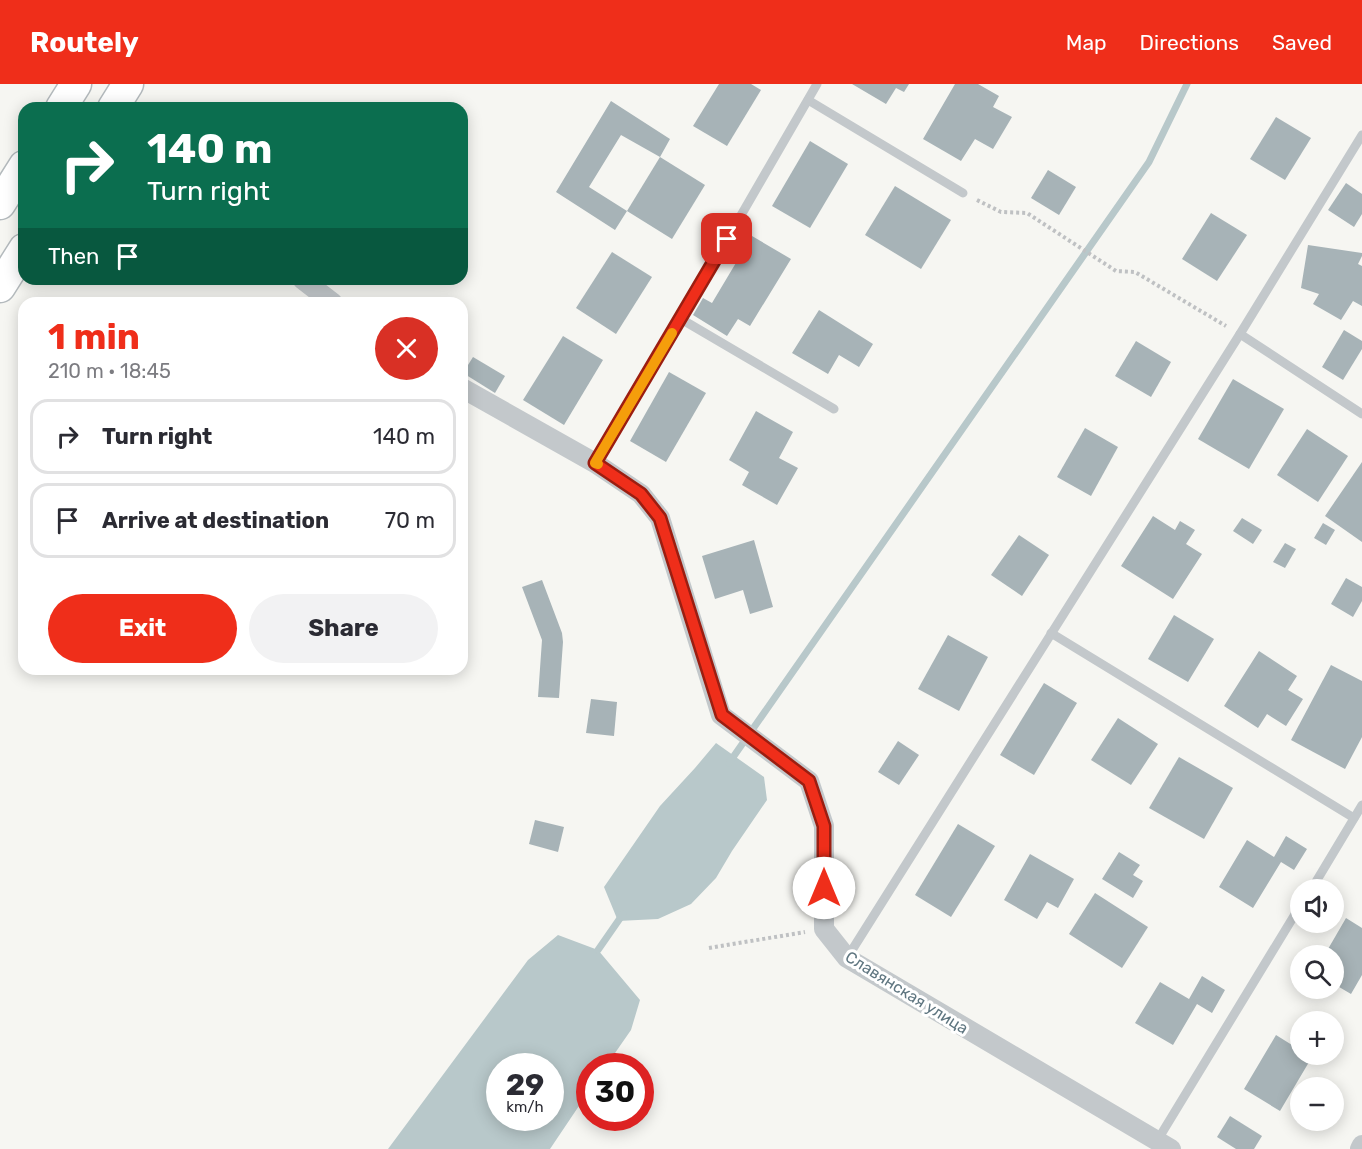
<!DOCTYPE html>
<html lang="en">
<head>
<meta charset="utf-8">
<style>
  :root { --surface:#fff; --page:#f2f2f3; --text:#2b2b33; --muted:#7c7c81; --line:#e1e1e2; --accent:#ef2e1a }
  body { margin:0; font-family:Rubik,sans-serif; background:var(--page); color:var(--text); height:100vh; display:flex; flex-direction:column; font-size:22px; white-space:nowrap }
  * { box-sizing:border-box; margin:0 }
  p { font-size:20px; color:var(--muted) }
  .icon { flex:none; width:33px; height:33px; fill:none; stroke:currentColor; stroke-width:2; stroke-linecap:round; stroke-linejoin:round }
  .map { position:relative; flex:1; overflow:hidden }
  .details { position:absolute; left:18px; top:213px; width:450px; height:378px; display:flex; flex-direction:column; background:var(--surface); border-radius:18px; box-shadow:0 3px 15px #0003 }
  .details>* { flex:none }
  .banner { position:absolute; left:18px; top:18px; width:450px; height:183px; border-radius:18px; box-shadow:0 3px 15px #0003; background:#0b6e4f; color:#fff; overflow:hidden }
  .fabs { position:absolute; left:1290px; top:795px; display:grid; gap:12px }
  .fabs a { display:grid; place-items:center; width:54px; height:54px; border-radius:50%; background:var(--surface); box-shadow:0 3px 15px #0003; font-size:30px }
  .speed { position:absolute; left:486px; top:969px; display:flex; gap:12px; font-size:30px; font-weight:700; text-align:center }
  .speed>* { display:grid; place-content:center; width:78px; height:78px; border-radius:50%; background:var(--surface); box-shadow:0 3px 15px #0003; line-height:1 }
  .speed small { font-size:15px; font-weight:400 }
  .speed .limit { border:9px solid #d22; background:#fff; color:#111 }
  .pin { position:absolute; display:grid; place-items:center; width:51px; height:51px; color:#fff; margin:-26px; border-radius:12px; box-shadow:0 3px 9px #0006 }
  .me { position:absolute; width:66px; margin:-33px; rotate:0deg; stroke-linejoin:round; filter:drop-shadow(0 0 4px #0008) }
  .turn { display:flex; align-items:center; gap:21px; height:126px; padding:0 30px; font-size:27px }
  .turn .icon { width:78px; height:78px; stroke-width:2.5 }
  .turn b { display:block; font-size:42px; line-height:51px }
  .then { display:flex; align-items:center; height:57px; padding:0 30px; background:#0003; gap:12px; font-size:22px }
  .round { display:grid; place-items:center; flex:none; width:63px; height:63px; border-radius:32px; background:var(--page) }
  .overview { display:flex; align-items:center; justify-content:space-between; height:102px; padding:0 30px }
  h1 { font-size:36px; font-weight:700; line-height:45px; color:var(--accent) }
  .button { display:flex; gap:12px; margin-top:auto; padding:12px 30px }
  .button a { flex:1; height:69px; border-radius:36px; background:var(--accent); color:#fff; font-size:24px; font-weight:700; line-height:69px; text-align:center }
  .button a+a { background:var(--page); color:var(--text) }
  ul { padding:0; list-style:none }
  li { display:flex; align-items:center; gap:18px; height:75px; margin:0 12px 9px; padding:0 18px; border:3px solid var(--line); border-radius:18px }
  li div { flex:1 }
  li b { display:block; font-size:22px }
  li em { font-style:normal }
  header { display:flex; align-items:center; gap:36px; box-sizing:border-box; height:84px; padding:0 30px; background:var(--accent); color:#fff }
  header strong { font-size:28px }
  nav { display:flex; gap:33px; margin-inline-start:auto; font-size:21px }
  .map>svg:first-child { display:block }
  .water { fill:#b8c8ca; fill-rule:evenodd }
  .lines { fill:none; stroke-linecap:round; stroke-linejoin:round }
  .stream { stroke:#b8c8ca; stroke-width:7 }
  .building { fill:#a7b3b7 }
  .primary-casing { stroke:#b4babd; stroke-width:33 }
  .path { stroke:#bfc1c3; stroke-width:4; stroke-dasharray:3 3; stroke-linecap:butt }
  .lane { stroke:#c3c8cb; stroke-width:9 }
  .street { stroke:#c3c8cb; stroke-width:20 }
  .primary { stroke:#fff; stroke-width:30 }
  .route-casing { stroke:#9b1e11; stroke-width:15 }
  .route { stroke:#ef2e1a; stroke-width:10 }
  .slow { stroke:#f59e0b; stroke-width:10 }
  .labels { text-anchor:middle; stroke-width:6; stroke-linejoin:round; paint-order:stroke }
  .street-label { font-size:16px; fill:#5f7680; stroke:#fff }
</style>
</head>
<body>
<header>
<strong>Routely</strong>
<nav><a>Map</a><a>Directions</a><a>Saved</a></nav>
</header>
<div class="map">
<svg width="1362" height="1065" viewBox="0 0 1362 1065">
  <rect width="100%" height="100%" fill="#f6f6f2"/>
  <g class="water">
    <path d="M716,659L764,693L767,716L732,767L716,794L691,820L658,835L618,837L604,803L660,722L695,684Z"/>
    <path d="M558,851L598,866L640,916L631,946L606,982H590L589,1007L550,1065H388L528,876ZM500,982H550V1034H500Z"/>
  </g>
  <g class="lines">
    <g class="stream">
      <path d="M729,679L1149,78L1187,0"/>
      <path d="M598,866L623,830"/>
    </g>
  </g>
  <g class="building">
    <path d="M719,0H751L761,6L727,62L693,42Z"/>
    <path d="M852,0H909L904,8L896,4L886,20Z"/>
    <path d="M955,0H978L999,12L993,23L1012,33L993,65L975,55L961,77L923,55Z"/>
    <path d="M611,17L670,55L660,73L621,51L589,103L627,127L615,146L556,108Z"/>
    <path d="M1276,33L1311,54L1285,96L1250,75Z"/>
    <path d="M810,57L848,80L810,144L772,122Z"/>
    <path d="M660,73L705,101L672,155L627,127Z"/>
    <path d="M1048,86L1076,103L1059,131L1031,114Z"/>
    <path d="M1346,99L1362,110V130L1354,143L1328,126Z"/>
    <path d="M895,102L951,136L921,185L865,151Z"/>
    <path d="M1211,129L1247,151L1217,197L1182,175Z"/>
    <path d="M752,152L791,175L750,242L738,235L727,252L693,231L703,214L712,219Z"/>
    <path d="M1308,161L1362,169V172L1358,180L1362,182V222L1353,217L1341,236L1313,220L1319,210L1301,204Z"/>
    <path d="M612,168L652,193L616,250L576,224Z"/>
    <path d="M819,226L873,260L859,283L839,271L828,290L792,269Z"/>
    <path d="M1344,246L1362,257V265L1343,296L1322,283Z"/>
    <path d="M563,252L603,276L564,341L523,316Z"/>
    <path d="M1136,257L1171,278L1151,313L1115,292Z"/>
    <path d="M473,273L505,292L495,309L463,289Z"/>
    <path d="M669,288L706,309L666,378L630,357Z"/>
    <path d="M1233,295L1284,325L1249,385L1198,355Z"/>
    <path d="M756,327L793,348L779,374L798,384L777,421L742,401L749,388L729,376Z"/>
    <path d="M1085,344L1118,363L1091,412L1057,393Z"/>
    <path d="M1307,345L1348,372L1318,418L1277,391Z"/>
    <path d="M1362,378V458L1325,432Z"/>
    <path d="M1153,432L1175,446L1180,437L1195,446L1186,460L1202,470L1173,515L1121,482Z"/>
    <path d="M1242,434L1262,446L1253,460L1233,447Z"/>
    <path d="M1323,439L1335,446L1326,461L1314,454Z"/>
    <path d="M1019,451L1049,471L1022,512L991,491Z"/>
    <path d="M754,456L773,523L750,530L743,506L715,515L702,472Z"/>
    <path d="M1285,459L1296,465L1285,484L1273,478Z"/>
    <path d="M1346,494L1362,503V517L1353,533L1331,520Z"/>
    <path d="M542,496L562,549L563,558L559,614L538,613L542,556L522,503Z"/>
    <path d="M1174,531L1214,555L1188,598L1148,575Z"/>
    <path d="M948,551L988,573L959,627L918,605Z"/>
    <path d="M1259,567L1297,592L1288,606L1303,615L1286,642L1267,630L1258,644L1224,622Z"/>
    <path d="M1331,581L1362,597V653L1345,685L1291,656Z"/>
    <path d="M1044,599L1077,619L1034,691L1000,671Z"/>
    <path d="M591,615L617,618L614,652L586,649Z"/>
    <path d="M1118,634L1158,660L1131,701L1091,676Z"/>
    <path d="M898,657L919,671L899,701L878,688Z"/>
    <path d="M1179,673L1233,704L1204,755L1149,724Z"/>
    <path d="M535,736L564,743L558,768L529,760Z"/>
    <path d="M958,740L995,762L951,833L915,811Z"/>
    <path d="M1286,752L1307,765L1294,786L1281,778L1253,824L1219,803L1247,756L1274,773Z"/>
    <path d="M1119,768L1140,781L1133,791L1143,797L1133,814L1102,795Z"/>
    <path d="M1030,770L1074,795L1058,824L1047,818L1037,835L1004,816Z"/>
    <path d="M1095,809L1148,843L1122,884L1069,850Z"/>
    <path d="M1346,834L1362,844V891L1351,910L1334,900V872H1324Z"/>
    <path d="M1202,892L1225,906L1212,929L1197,920L1173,961L1135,939L1160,898L1189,915Z"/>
    <path d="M1276,951L1300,966V970H1309L1312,973L1280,1027L1244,1005Z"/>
    <path d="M1230,1032L1262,1052L1254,1065H1236L1217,1053Z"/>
  </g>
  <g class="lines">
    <defs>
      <g id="primary">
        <path d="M61,24L76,0"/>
        <path d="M113,24L128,0"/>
        <path d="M0,120L24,82"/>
        <path d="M0,203L24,165"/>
      </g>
    </defs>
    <use href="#primary" class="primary-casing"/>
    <g class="path">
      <path d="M977,116L1001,128L1027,129L1116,187L1135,188L1226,242"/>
      <path d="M709,864L805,848"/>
    </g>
    <g class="lane">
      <path d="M808,16L963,109"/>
      <path d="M681,235L834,325"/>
      <path d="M1240,250L1362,330"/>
      <path d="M595,379L681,235L817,0"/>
      <path d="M1051,549L1354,734"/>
      <path d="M1311,806L1362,721"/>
      <path d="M847,874L1240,250L1362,51"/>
      <path d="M1157,1057L1300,822"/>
    </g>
    <g class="street">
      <path d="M302,195L333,219"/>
      <path d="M462,304L595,379L641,410L660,434L721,631L809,697L824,742V845L847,874L1171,1065"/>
      <path d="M1360,1065L1362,1061"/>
    </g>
    <use href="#primary" class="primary"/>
  </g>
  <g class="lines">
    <defs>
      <path id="route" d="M727,155L595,379L641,410L660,434L722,631L809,697L824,742V804"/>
    </defs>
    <use href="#route" class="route-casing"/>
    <use href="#route" class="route"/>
    <path class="slow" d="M598,380L595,379L672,249"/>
  </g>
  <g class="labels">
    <g class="street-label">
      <text transform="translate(907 908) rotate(32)" y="6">Славянская улица</text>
    </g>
  </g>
</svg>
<div class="fabs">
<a><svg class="icon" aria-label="sound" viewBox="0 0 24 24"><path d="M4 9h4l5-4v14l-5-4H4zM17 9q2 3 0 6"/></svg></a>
<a><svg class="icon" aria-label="search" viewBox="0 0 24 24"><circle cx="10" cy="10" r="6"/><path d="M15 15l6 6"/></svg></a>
<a>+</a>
<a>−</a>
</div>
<div class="speed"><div>29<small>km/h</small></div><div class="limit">30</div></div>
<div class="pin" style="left:727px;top:155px;background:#d93025"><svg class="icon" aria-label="arrive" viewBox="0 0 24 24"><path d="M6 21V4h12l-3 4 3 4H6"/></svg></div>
<svg class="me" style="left:824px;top:804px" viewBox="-20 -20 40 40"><circle r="19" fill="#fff"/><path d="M0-13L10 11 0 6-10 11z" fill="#ef2e1a"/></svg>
<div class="banner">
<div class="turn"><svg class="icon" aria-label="right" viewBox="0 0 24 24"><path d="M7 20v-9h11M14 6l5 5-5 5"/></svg><div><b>140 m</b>Turn right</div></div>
<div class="then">Then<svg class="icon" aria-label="arrive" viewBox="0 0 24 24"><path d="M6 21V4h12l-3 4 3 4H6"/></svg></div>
</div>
<section class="details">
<div class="overview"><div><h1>1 min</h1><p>210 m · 18:45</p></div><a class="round" style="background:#d93025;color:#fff"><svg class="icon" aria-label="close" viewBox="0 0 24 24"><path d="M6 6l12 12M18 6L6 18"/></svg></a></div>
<ul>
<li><svg class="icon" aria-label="right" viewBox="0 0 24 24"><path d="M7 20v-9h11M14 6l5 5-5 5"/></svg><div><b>Turn right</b></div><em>140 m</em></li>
<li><svg class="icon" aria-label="arrive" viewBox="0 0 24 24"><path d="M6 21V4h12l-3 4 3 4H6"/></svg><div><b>Arrive at destination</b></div><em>70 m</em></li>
</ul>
<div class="button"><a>Exit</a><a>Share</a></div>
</section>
</div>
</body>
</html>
